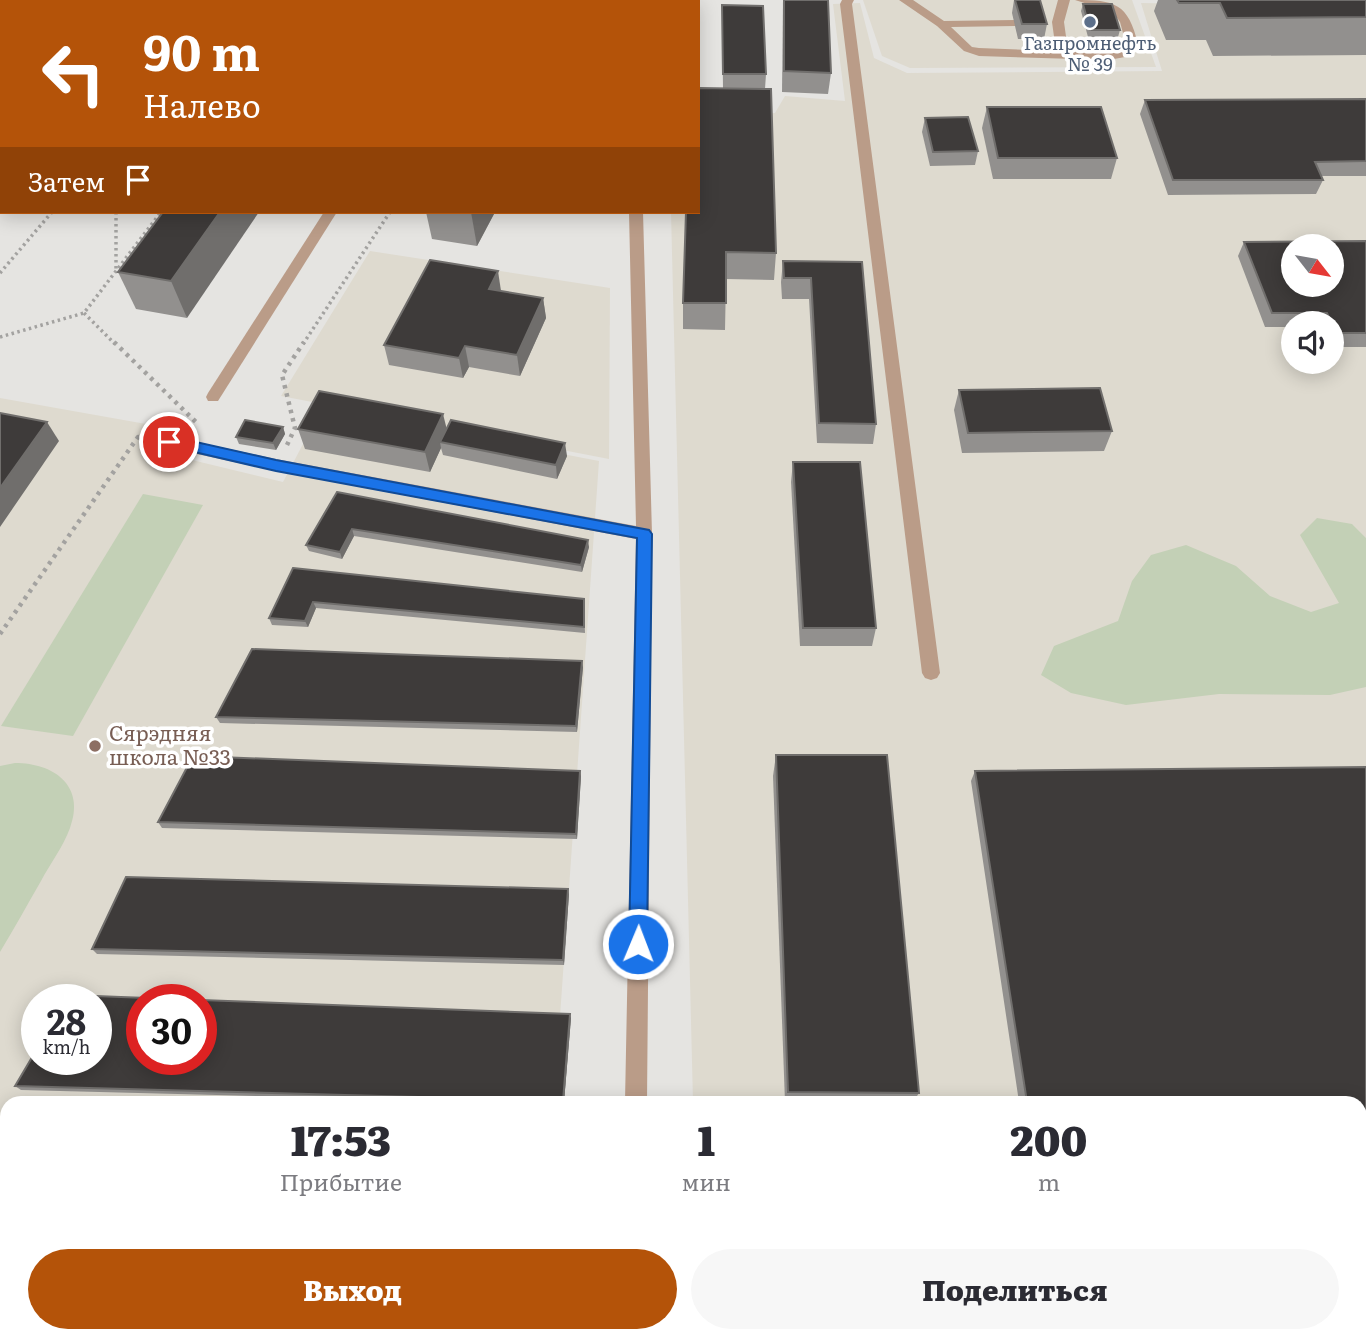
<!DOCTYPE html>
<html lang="ru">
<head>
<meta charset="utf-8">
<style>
  :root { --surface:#fff; --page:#f7f7f7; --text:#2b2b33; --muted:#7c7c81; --accent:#b45309 }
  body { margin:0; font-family:Literata,serif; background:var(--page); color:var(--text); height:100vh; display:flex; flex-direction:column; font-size:26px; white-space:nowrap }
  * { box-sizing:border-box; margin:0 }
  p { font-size:23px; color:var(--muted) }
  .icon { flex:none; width:38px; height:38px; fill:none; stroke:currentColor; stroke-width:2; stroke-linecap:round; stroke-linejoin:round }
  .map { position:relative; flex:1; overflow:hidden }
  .drawer { position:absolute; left:0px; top:1096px; width:1367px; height:247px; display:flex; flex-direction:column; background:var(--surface); border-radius:21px 21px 0 0; box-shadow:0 4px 18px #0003 }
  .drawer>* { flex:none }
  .top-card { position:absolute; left:0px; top:0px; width:700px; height:214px; box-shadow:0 4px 18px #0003; background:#b45309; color:#fff; overflow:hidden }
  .needle { width:46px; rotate:121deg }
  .tools { position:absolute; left:1281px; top:234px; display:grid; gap:14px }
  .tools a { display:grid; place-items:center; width:63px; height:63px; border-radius:50%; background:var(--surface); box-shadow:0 4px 18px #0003; font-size:35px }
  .speed { position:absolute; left:21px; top:984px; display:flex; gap:14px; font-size:35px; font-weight:700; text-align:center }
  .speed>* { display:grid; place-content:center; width:91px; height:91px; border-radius:50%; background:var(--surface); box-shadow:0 4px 18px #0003; line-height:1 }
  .speed small { font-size:18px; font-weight:400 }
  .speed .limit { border:10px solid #d22; background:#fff; color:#111 }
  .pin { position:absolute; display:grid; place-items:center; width:60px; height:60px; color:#fff; margin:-30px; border:4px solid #fff; border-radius:50%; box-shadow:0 2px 7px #0007 }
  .me { position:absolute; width:77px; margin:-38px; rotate:1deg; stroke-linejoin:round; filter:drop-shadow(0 0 5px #0008) }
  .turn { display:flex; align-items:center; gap:24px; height:147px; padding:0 28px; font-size:32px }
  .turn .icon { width:91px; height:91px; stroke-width:2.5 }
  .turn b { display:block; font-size:49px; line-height:60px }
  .then { display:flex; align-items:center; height:66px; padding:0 28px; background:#0003; gap:14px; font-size:26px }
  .eta { display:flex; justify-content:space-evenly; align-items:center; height:119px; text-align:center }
  .eta b { font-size:42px; font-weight:800; line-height:49px }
  .cta { display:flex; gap:14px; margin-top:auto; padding:14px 28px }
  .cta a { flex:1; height:80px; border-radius:42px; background:var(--accent); color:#fff; font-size:28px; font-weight:800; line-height:80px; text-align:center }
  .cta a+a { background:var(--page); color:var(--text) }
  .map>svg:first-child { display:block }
  .built { fill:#dedacf; fill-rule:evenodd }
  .green { fill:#c3d0b6 }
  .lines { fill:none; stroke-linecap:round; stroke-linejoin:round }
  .path-far1 { stroke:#a3a2a0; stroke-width:3.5; stroke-dasharray:2.5 3.5; stroke-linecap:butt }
  .path { stroke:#a3a2a0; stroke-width:4.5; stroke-dasharray:3.5 5; stroke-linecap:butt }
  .minor { fill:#ba9c88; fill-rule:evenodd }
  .wall { fill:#92908e }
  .shaded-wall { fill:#706e6c }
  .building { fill:#3e3b3a; stroke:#706e6c; stroke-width:2; fill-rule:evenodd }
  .route { fill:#1a73e8; stroke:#114b97; stroke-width:2 }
  .service-dot { fill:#5c6f8a; stroke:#fff; stroke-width:2.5 }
  .education-dot { fill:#8d6e63; stroke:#fff; stroke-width:2.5 }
  .labels { text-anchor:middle; stroke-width:7; stroke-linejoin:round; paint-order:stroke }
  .far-service-label { font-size:18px; fill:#4e5e75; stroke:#fff }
  .education-label { font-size:21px; fill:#785e54; stroke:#fff; text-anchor:start }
</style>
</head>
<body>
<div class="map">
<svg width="1366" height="1342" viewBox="0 0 1366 1342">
  <rect width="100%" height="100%" fill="#e5e4e1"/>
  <g class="built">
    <path d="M863,0H1132L1156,67L910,68L882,56Z"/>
    <path d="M860,3L874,58L907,73L1162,71L1141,3L1366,7V1342H698V1335H1360V1102H693L671,212H698V116L775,113L785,96L845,101L833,4ZM1293,247H1332V285H1293ZM1293,324H1332V362H1293Z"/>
    <path d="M370,251L610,288L609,459L281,396Z"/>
    <path d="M0,398L174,429L163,453L283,482L322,408L599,461L554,1102H7V1335H537L536,1342H0ZM37,999H96V1059H37ZM142,999H201V1059H142Z"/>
  </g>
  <g class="green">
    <path d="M143,494L203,505L73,736L1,726Z"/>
    <path d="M1317,518L1352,524L1366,538V687L1330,695L1219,694L1126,705L1071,693L1041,675L1054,646L1118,621L1132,581L1151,555L1186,545L1236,566L1270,596L1311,612L1339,603L1300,535Z"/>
    <path d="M15,763C54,763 86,786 70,828C63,847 50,864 41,881C27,905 14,929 0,952V766Z"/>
  </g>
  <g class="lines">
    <g class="path-far1">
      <path d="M12,0L14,2"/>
      <path d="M519,0H522"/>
      <path d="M116,212V271"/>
      <path d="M0,273L52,212"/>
      <path d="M84,313L115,344"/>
      <path d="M0,337L84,313L161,212"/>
      <path d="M303,344L390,212"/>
    </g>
    <g class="path">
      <path d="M114,342L197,423"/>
      <path d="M287,445L295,428L282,375L304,342"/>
      <path d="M0,634L138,437L147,438"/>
    </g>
    <g class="minor">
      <path d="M343,0H355L342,2Z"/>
      <rect x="625" y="0" width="12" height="2"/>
      <path d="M842,0H854L852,4L940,673L937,678L931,680L925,678L922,673L840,4Z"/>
      <path d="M899,0H913L944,21L1015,20L1021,23L1015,26L951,27L972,47L979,48L1056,51L1052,22L1058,0H1070L1064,22L1068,51L1122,50L1126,44L1120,22L1113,12L1075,0C1115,0 1128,3 1138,44L1130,56L1109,60L979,56L964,51L937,26Z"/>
      <path d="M0,108L2,109V117L0,116Z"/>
      <path d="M2,153V161L0,162V154Z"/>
      <path d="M324,212H337L218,401H208L206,397L208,393Z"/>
      <path d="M629,212H643L652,534L647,1102H625L636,539L276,471L169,448L161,442L169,436L276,459L636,526Z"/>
      <rect x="620" y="1335" width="24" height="7"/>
    </g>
  </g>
  <g class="wall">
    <path d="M100,0H281L279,2H101Z"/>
    <path d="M356,0H483L484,2H356Z"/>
    <path d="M783,0H828L831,73L828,94L782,92Z"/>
    <path d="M1014,0H1040L1047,24L1044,39H1018L1012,13Z"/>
    <path d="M1158,0H1366V55L1213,56L1206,40H1166L1154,11Z"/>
    <path d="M1083,4L1120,30L1118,37H1088L1081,11Z"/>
    <path d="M722,5L766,74L765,89L776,253L774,280L726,279L725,330L683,329V303L723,89Z"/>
    <rect x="0" y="14" width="2" height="63"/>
    <path d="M1366,99V176H1321L1323,180L1316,194L1168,195L1140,114L1145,100Z"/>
    <path d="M987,107L1117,158L1111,179H993L982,128Z"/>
    <path d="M925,118L978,151L975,165L930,166L922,132Z"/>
    <path d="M163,212L187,318L136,309L118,272Z"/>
    <path d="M426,212H495L477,246L432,239Z"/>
    <path d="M1366,241V347H1332V324H1293V327H1265L1238,256L1244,242Z"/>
    <path d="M783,261L862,262L876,424L873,444L817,443L809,299H782L781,282Z"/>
    <path d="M501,291L543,298L546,318L520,376L469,367L463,378L389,365L384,345Z"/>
    <path d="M959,390L1112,431L1104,451L962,453L954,410Z"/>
    <path d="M283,427L285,434L276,450L239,444L236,437Z"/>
    <path d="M447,428L567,456L557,479L443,455L441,448L430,472L305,449L298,429Z"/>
    <path d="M793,462L876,628L872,646H800L791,482Z"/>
    <path d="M337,492L589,547L582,572L354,536L342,559L309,551L306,545Z"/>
    <path d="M293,568L584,605L585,633L316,608L308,627L272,625L269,618Z"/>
    <path d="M583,667L577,732L220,723L216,717Z"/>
    <path d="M776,755L919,1093L913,1102H785L773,776Z"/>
    <path d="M1366,767V1342H1056L1055,1335H1360V1102H1019L971,781L975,771Z"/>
    <path d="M581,776L577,839L162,828L158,822Z"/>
    <path d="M569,894L564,965L97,954L92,949Z"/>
    <path d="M571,1018L564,1102H485L21,1090L15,1086Z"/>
    <path d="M752,1335H941L942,1342H752Z"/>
  </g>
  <g class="shaded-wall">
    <path d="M131,0H174L175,2H131Z"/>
    <path d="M261,0H281L279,2H261Z"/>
    <path d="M220,212H259L187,318L171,281Z"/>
    <path d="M471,212H495L477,246Z"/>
    <path d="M498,271L501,291L489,289Z"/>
    <path d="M543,298L546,318L520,376L517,355Z"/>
    <path d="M465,346L469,367L463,378L459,358Z"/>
    <path d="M443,414L448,434L440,442L441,448L430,472L425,452Z"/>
    <path d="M47,422L59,441L0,527V488Z"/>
    <path d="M283,427L285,434L276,450L273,443Z"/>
    <path d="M565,443L567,456L557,479L556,465Z"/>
    <path d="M352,529L354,536L342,559L340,552Z"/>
    <path d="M588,540L589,547L582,572L581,565Z"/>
    <path d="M313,602L316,608L308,627L305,621Z"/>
    <path d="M582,661L583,667L577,732L576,726Z"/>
    <path d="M580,771L581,776L577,839L576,834Z"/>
    <path d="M568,889L569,894L564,965L563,960Z"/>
    <path d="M570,1014L571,1018L564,1102L563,1101Z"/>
  </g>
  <g class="building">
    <path d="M232,0H259L258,2H230Z"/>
    <path d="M367,0H395L394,2H380Z"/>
    <path d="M407,0H481L480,2H416Z"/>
    <path d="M784,0H828L831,73L784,71Z"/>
    <path d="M1015,0H1040L1047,24H1022Z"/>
    <path d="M1177,0H1366V17L1227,18L1220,3H1179Z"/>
    <path d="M1083,4H1112L1120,30H1090Z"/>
    <path d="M722,5L763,6L766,74H723Z"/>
    <rect x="0" y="14" width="2" height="28"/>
    <path d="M698,88L771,89L776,253L726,252V303H683L686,212H698Z"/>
    <path d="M1366,99V161L1315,162L1323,180H1173L1145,100Z"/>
    <path d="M987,107H1101L1117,158H998Z"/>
    <path d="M968,117L978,151L933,152L925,118Z"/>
    <path d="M163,212H220L171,281L118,272Z"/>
    <path d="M1366,241V333H1336L1327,313H1272L1244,242ZM1293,247H1332V285H1293Z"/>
    <path d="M430,260L498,271L489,289L543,298L517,355L465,346L459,358L384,345Z"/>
    <path d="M783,261L862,262L876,424L819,423L811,278H784Z"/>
    <path d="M1100,388L1112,431L968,433L959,390Z"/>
    <path d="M319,391L443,414L425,452L298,429Z"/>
    <path d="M0,413L47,422L0,488Z"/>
    <path d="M245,420L283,427L273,443L236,437Z"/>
    <path d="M451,420L565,443L556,465L440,442Z"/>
    <path d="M793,462H860L876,628H803Z"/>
    <path d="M337,492L588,540L581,565L352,529L340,552L306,545Z"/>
    <path d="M293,568L584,599V627L313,602L305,621L269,618Z"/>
    <path d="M252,649L582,661L576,726L216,717Z"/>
    <path d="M776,755H887L919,1093L788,1092Z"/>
    <path d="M193,756L580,771L576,834L158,822Z"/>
    <path d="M1366,767V1342H1064L1063,1335H1360V1102H1027L975,771Z"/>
    <path d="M126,877L568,889L563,960L92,949Z"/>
    <path d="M69,995L173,999H142V1059H201V1000L570,1014L563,1101L15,1086L37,1049V1059H96V999H66Z"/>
    <rect x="0" y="1148" width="7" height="110"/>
    <path d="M755,1335H941L942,1342H755Z"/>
    <path d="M0,1339L128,1342H0Z"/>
  </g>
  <path class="route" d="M169,436L276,460L649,530L652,534L647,944L644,951L638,953L632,951L629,944L637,538L276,471L164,445V438Z"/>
  <circle class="service-dot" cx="1090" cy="22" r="7"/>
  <circle class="education-dot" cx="95" cy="746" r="7"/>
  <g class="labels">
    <g class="far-service-label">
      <text x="1090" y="50">Газпромнефть<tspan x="1090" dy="21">№ 39</tspan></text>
    </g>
    <g class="education-label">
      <text x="109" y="741">Сярэдняя<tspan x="109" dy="24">школа №33</tspan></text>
    </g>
  </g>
</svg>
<div class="tools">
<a><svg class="needle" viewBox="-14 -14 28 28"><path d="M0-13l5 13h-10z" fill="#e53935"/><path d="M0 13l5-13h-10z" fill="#7c7c81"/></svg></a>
<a><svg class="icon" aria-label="sound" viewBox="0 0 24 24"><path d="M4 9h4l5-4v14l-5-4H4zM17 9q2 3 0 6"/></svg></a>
</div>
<div class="speed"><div>28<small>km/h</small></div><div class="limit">30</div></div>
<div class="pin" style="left:169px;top:442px;background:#d93025"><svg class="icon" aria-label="arrive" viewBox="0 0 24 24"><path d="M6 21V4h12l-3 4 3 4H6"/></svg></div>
<svg class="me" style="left:638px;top:944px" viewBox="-20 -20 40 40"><circle r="17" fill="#1a73e8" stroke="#fff" stroke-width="3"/><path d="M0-11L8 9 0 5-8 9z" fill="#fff"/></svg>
<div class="top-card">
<div class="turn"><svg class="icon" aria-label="left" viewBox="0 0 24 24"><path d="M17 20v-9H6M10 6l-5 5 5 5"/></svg><div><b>90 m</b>Налево</div></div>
<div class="then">Затем<svg class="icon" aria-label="arrive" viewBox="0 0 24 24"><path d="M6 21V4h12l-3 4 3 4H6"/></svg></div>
</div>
<section class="drawer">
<div class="eta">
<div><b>17:53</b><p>Прибытие</p></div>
<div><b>1</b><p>мин</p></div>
<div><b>200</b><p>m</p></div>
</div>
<div class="cta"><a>Выход</a><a>Поделиться</a></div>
</section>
</div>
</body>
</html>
